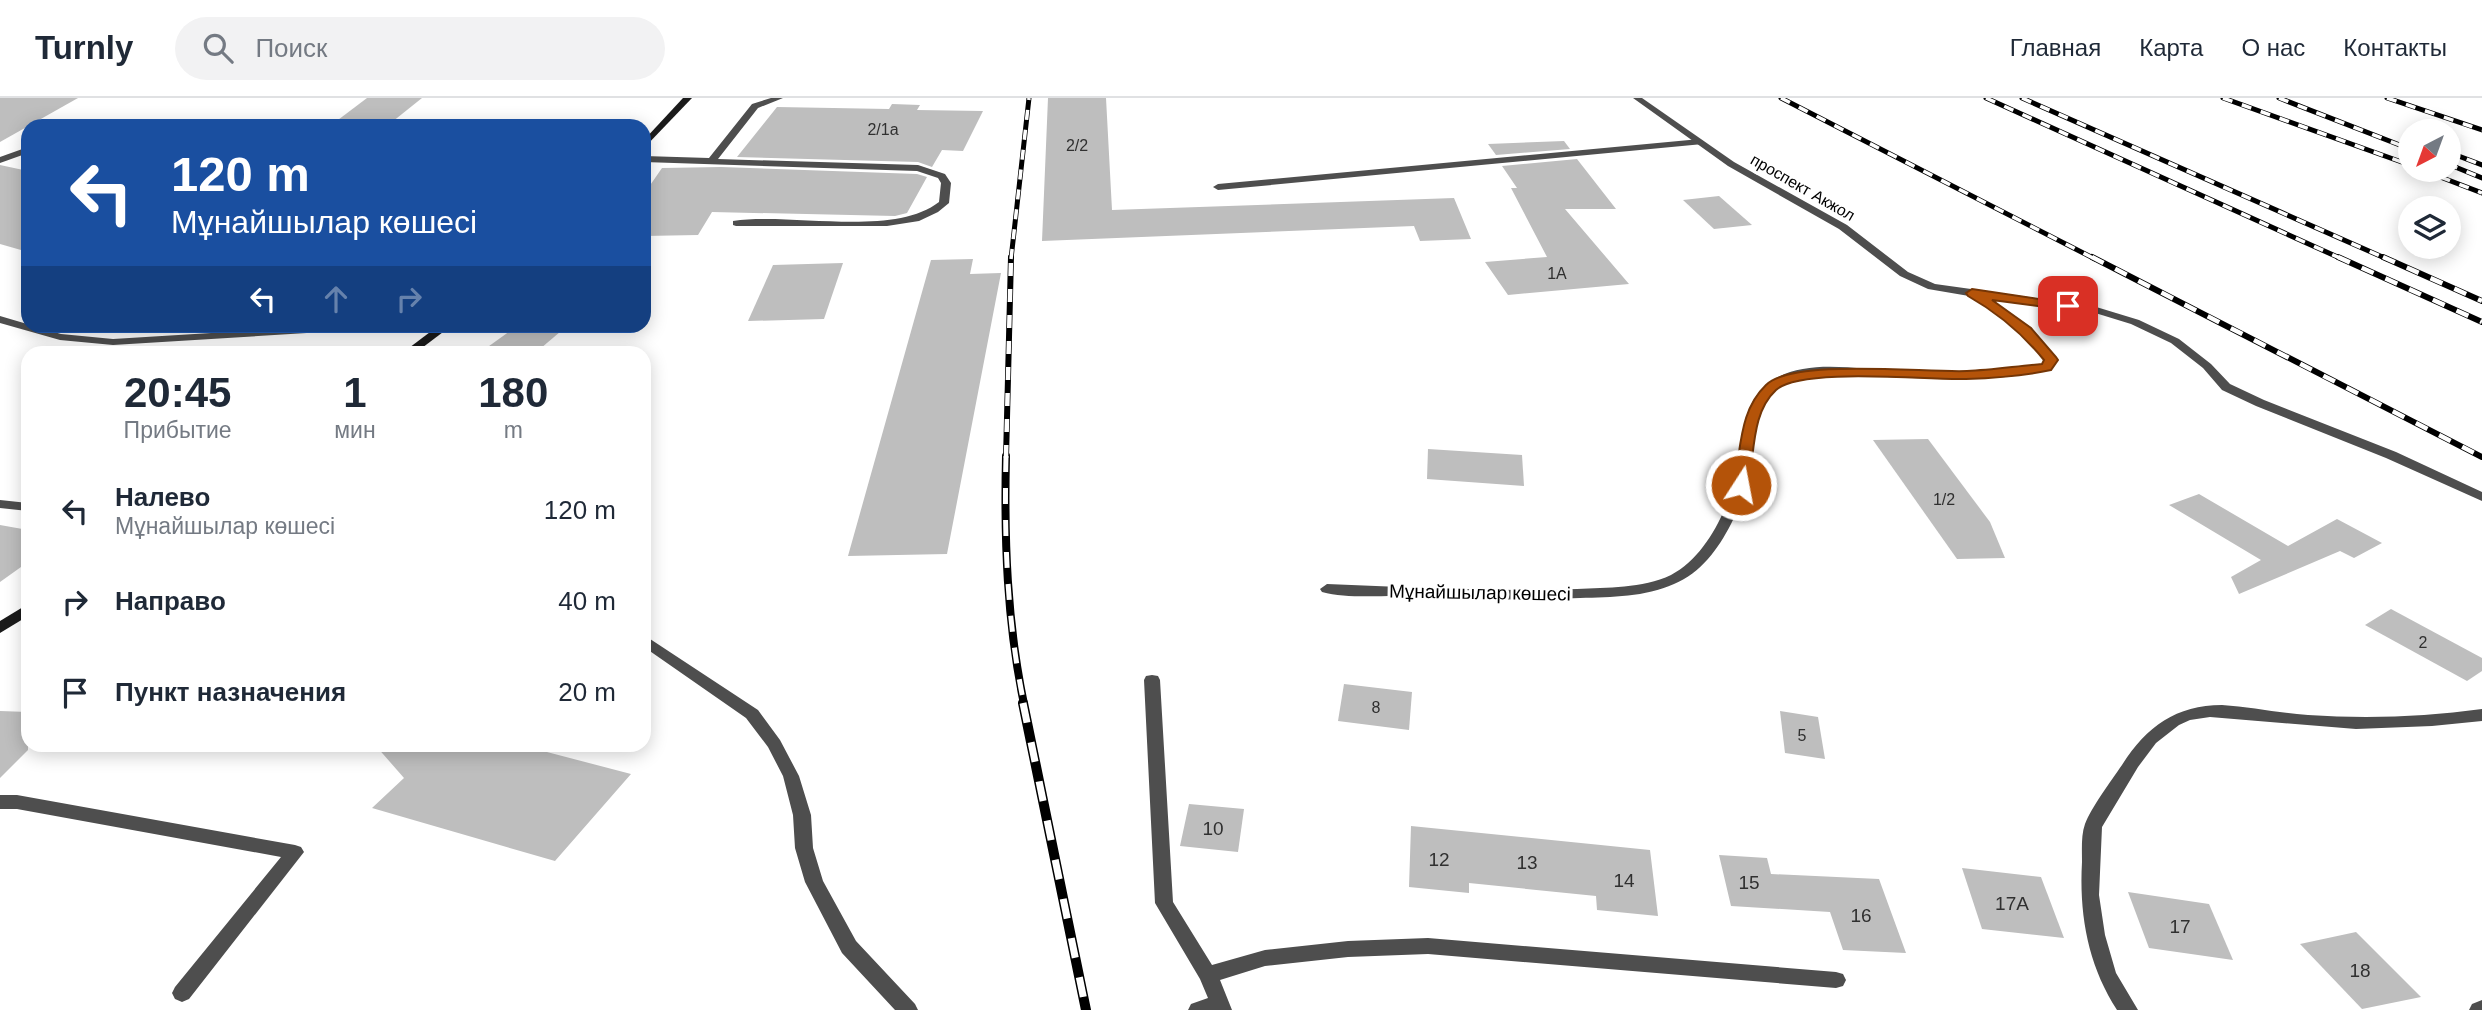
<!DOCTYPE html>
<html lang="ru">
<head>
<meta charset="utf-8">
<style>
  :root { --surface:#fff; --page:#f2f2f3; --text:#1f2937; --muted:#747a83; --line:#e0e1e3 }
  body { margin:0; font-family:Helvetica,sans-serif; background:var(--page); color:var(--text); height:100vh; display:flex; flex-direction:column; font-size:26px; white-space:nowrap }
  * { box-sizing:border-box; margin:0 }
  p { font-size:23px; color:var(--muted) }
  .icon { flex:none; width:38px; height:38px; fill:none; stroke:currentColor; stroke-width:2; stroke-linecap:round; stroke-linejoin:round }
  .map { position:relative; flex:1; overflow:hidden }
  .drawer { position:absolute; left:21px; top:248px; width:630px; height:406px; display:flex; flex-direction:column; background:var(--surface); border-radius:21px; box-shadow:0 4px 18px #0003 }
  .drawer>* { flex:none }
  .banner { position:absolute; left:21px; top:21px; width:630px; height:214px; border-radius:21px; box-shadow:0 4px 18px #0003; background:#1a4fa0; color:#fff; overflow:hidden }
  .needle { width:46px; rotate:221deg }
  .tools { position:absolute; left:2398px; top:21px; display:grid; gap:14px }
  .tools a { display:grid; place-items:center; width:63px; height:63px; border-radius:50%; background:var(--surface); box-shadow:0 4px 18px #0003; font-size:35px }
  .pin { position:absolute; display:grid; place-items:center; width:60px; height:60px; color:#fff; margin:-30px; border-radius:14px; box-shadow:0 4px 10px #0006 }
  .me { position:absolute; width:77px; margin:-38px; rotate:11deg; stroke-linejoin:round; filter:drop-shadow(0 0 5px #0008) }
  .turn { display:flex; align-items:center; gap:24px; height:147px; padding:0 35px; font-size:32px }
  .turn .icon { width:91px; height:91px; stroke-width:2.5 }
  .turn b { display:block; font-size:49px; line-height:60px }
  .lanes { display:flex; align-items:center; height:66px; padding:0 35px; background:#0003; justify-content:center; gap:35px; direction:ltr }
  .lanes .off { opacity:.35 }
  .eta { display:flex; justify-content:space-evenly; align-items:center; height:119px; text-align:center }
  .eta b { font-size:42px; font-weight:700; line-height:49px }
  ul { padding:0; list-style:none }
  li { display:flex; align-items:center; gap:21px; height:91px; padding:0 35px }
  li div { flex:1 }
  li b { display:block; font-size:26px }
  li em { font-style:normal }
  header { display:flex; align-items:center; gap:42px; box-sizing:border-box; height:98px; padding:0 35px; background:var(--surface); border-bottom:2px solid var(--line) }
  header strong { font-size:33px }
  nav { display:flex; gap:38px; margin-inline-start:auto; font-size:24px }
  .search { width:490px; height:63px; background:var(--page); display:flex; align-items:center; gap:18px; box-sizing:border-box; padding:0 24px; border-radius:38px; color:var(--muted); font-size:26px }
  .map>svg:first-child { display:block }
  .building { fill:#bebebe }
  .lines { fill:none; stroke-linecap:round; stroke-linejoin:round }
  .lane { fill:#4e4e4e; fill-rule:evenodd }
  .street { fill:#4e4e4e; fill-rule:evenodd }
  .secondary { fill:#1b1b1b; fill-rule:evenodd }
  .rail-far3-casing { stroke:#000; stroke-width:5 }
  .rail-far2-casing { stroke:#000; stroke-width:6 }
  .rail-far1-casing { stroke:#000; stroke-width:8 }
  .rail-casing { stroke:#000; stroke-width:10 }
  .rail-far3 { stroke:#fff; stroke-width:3.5; stroke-dasharray:10; stroke-linecap:butt }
  .rail-far2 { stroke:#fff; stroke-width:4.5; stroke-dasharray:13; stroke-linecap:butt }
  .rail-far1 { stroke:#fff; stroke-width:5; stroke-dasharray:16; stroke-linecap:butt }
  .rail { stroke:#fff; stroke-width:7; stroke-dasharray:20; stroke-linecap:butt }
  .route { fill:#b45309; stroke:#753606; stroke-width:2 }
  .labels { text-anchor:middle; stroke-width:6; stroke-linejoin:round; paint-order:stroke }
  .number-label { font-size:16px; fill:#303030 }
  .far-street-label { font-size:16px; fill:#000; stroke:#fff }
  .street-label { font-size:19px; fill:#000; stroke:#fff }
  .near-number-label { font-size:19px; fill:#303030 }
</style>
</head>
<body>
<header>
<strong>Turnly</strong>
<div class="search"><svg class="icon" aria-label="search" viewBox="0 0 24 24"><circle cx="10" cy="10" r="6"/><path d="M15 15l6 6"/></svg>Поиск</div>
<nav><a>Главная</a><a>Карта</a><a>О нас</a><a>Контакты</a></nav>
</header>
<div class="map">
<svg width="2482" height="912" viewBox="0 0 2482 912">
  <rect width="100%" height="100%" fill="#fff"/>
  <g class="building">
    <path d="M0,0H78L0,44Z"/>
    <path d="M367,0H422L387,28H330Z"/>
    <path d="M1048,0H1106L1112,112L1454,100L1471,141L1420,143L1414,128L1042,143Z"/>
    <path d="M892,6L920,7L917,12L983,13L963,53L942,52L932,69L918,64L737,59L777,9L889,11Z"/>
    <path d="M1564,43L1570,51L1496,57L1488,46Z"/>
    <path d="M1577,61L1616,111H1565L1629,186L1508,197L1485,164L1547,159L1511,90H1517L1502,68Z"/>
    <path d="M0,67L28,73V154L0,146Z"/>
    <path d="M721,69L917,76L927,79L907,115L895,118L712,114L698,137L644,138V96L662,70Z"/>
    <path d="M1719,98L1752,127L1714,131L1683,102Z"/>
    <path d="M973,161L970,176L1001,175L947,456L848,458L931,162Z"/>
    <path d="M843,165L824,221L748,223L773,167Z"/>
    <path d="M517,228H567L534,256H478Z"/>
    <path d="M1928,341L1990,424L2005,460L1957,461L1873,342Z"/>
    <path d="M1428,351L1522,357L1524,388L1427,381Z"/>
    <path d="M2199,396L2288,448L2337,421L2382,445L2354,460L2340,453L2239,496L2231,479L2261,462L2169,407Z"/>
    <path d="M0,427L28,432V464L0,484Z"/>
    <path d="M2391,511L2482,560V573L2467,583L2365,527Z"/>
    <path d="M1344,586L1412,594L1409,632L1338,623Z"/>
    <path d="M0,613L28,614V652L0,680Z"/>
    <path d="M1780,613L1818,619L1825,661L1785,655Z"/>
    <path d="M376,648H524L631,676L555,763L372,710L404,680Z"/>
    <path d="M1189,706L1244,711L1238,754L1180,748Z"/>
    <path d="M1411,728L1650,752L1658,818L1597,812L1596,798L1469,785V795L1409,789Z"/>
    <path d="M1719,757L1767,760L1771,776L1879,781L1906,855L1843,852L1830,814L1731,808Z"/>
    <path d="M1962,770L2041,779L2064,840L1982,831Z"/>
    <path d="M2128,794L2209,806L2233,862L2149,850Z"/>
    <path d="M2356,834L2421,899L2362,911L2300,846Z"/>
  </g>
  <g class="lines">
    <g class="lane">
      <path d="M771,0H783L758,10L718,61L918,67L945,76L951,85L949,105L938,114L919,123L887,128H736L733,127V123C790,114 893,140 939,104L941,85L938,80L917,73L644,64V58L709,60L752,6Z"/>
      <path d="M1700,41L1704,44L1703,46L1218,92L1213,89L1218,86Z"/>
      <path d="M28,49V55L0,65V59Z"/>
      <path d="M0,218L61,236L113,241L323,228L439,229L445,232L439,235L323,234L113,247L60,242L0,225Z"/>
      <path d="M0,697H17L295,747L301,749L304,754L189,901L182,904L175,901L172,895L175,889L281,759L17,711H0Z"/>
    </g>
    <g class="street">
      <path d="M1633,0H1642L1734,64L1847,127L1908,174L1935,186L2093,208L2139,222L2179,241L2211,266L2230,286L2264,302L2396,354L2482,394V403L2386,360L2256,308L2222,292L2203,270L2171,245L2131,226L2092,214L1989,200L2031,231L2057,262L2050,272C1998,284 1940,281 1887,279C1858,278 1813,271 1787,283C1750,301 1756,348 1748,382C1745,397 1738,412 1731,426C1718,451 1701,475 1674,486C1645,499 1612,499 1580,500C1519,503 1457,501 1396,498C1372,498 1344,500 1322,494L1320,491L1327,486C1410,489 1493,494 1577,491C1607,489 1642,491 1671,477C1703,460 1723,421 1733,388C1744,350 1737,300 1778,279C1813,261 1861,272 1899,273C1947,274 1994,274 2042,267L2045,262L2023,235L1992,211L1969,198L1928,191L1900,178L1839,131L1728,68Z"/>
      <path d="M0,402L28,405V413L0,410Z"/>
      <path d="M644,537L758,612L780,642L799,678L811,717L813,750L823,783L856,843L915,906L918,912H895L842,855L805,784L795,750L793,717L783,678L768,649L746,620L644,549Z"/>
      <path d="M1152,577L1158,578L1160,582L1173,804L1212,867L1265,852L1348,843L1428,840L1836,874L1843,876L1846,882L1843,888L1836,890L1428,856L1348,859L1265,868L1220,882L1232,912H1188L1191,906L1208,900L1200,881L1155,805L1144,582L1146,578Z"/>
      <path d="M2222,607C2251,609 2279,615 2308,617C2366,621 2424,619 2482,611V623L2432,628L2356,631L2210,619L2190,622L2179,627L2156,645L2138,669L2102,729L2099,797L2105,837L2116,875L2138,912H2117C2088,867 2079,817 2082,764C2082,752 2081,737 2085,726C2091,710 2111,683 2122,667C2146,629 2176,607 2222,607Z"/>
      <path d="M2482,902V912H2469L2472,906Z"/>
    </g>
    <g class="secondary">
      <path d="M683,0H692L644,50V42Z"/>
      <path d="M438,228H451L414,256H401Z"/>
      <path d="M28,506V518L0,535V523Z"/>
    </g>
    <defs>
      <g id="rail-far3">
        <path d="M1781,0L2095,161"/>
        <path d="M1986,0L2342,161"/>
        <path d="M2022,0L2387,161"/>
        <path d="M2223,0L2410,67"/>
        <path d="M2279,0L2410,51"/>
        <path d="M2387,0L2482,32"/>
        <path d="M2448,54L2482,67"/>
        <path d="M2448,66L2482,80"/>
        <path d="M2422,72L2482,95"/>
        <path d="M1011,161L1029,0"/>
      </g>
      <g id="rail-far2">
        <path d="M2092,159L2482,359"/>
        <path d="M2338,159L2482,224"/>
        <path d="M2383,159L2482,203"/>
        <path d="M1006,360L1011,159"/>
      </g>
      <path id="rail-far1" d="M1006,358C1004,442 1007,524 1024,606"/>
      <path id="rail" d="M1023,605L1086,912"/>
    </defs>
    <use href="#rail-far3" class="rail-far3-casing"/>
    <use href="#rail-far2" class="rail-far2-casing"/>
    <use href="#rail-far1" class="rail-far1-casing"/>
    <use href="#rail" class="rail-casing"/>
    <use href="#rail-far3" class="rail-far3"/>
    <use href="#rail-far2" class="rail-far2"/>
    <use href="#rail-far1" class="rail-far1"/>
    <use href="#rail" class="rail"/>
  </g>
  <path class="route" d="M1972,191L2073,206V211L2068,212L1992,202L2031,230L2056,259L2058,262L2051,272C2024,278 1993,280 1966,281C1928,282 1800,269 1776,292C1751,315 1755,356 1748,387L1746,390H1735L1733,387C1742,352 1738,314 1766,287C1793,260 1925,275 1967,273C1992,272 2017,268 2042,266L2044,262C2022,235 1998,215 1968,198L1966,195Z"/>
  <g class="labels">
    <g class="number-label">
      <text x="883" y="37">2/1а</text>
      <text x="1077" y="53">2/2</text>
      <text x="1557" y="181">1А</text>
      <text x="1944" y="407">1/2</text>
      <text x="2423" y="550">2</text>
      <text x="1376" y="615">8</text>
      <text x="1802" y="643">5</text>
    </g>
    <g class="far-street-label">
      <text transform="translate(1803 89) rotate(30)" y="6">проспект Акжол</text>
    </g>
    <g class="street-label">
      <text transform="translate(1480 494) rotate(1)" y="7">Мұнайшылар көшесі</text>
    </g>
    <g class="near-number-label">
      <text x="1213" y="737">10</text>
      <text x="1439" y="768">12</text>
      <text x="1527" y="771">13</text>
      <text x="1624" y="789">14</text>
      <text x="1749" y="791">15</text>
      <text x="2012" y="812">17А</text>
      <text x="1861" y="824">16</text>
      <text x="2180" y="835">17</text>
      <text x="2360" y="879">18</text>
    </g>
  </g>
</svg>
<div class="tools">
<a><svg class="needle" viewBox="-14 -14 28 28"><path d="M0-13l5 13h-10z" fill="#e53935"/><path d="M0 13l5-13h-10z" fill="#747a83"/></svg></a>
<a><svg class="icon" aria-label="layers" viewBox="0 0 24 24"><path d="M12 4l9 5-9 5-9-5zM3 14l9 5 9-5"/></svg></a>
</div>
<div class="pin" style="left:2068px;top:208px;background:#d93025"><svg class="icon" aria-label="arrive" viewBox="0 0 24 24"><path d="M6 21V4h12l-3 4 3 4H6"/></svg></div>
<svg class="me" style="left:1741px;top:387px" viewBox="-20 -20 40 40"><circle r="17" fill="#b45309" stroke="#fff" stroke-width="3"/><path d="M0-11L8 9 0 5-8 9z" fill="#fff"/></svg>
<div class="banner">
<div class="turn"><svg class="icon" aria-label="left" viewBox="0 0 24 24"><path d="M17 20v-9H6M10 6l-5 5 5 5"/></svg><div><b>120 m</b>Мұнайшылар көшесі</div></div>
<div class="lanes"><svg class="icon" aria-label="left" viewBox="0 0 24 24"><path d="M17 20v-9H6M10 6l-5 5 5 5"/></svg><svg class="icon off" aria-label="ahead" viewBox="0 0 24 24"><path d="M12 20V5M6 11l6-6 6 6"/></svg><svg class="icon off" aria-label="right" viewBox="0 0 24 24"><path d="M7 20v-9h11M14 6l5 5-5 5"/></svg></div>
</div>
<section class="drawer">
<div class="eta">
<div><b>20:45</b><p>Прибытие</p></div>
<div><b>1</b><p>мин</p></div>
<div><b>180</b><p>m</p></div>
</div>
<ul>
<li><svg class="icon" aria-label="left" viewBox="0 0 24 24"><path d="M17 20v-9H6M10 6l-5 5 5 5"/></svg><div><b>Налево</b><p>Мұнайшылар көшесі</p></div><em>120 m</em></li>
<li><svg class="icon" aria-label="right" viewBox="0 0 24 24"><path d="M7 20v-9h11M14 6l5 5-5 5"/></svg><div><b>Направо</b></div><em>40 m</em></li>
<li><svg class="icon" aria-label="arrive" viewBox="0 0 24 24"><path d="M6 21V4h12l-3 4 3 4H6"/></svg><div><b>Пункт назначения</b></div><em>20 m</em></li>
</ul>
</section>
</div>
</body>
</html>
